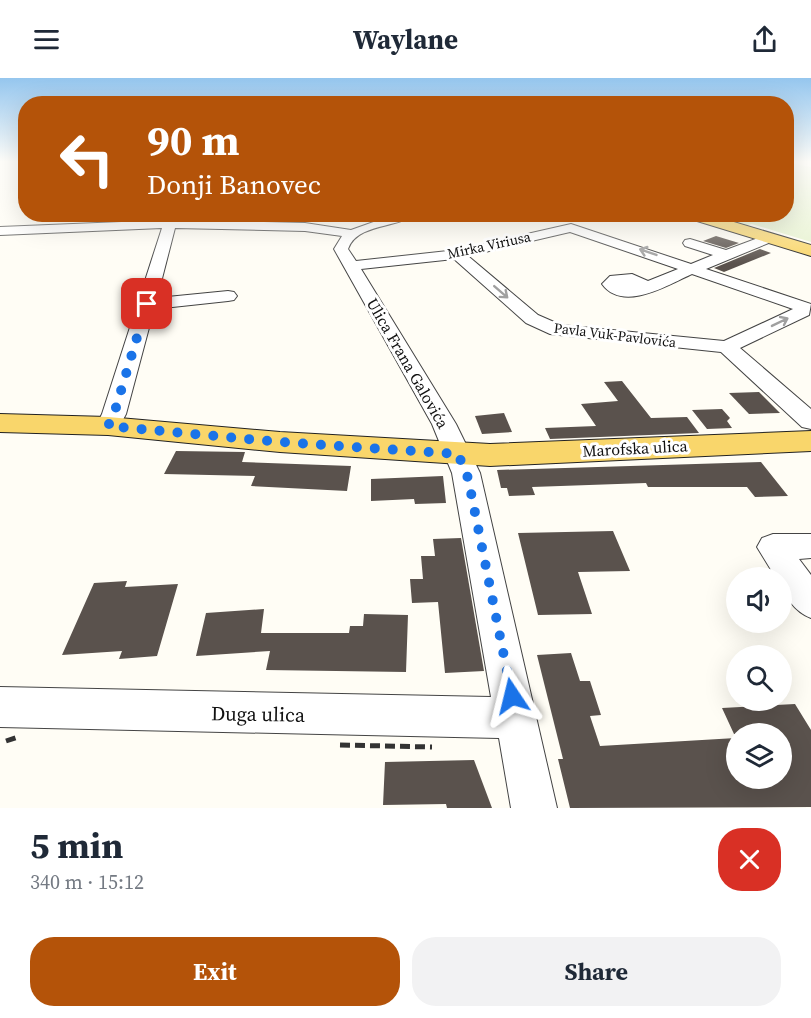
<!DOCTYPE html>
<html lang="en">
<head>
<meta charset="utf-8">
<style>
  :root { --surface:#fff; --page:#f2f2f3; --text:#1f2937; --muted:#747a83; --accent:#b45309 }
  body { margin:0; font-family:"Source Serif 4",serif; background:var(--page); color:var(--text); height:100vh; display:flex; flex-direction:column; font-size:22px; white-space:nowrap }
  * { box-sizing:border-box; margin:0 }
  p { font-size:20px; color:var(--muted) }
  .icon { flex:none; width:33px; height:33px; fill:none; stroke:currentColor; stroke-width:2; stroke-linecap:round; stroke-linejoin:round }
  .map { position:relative; height:730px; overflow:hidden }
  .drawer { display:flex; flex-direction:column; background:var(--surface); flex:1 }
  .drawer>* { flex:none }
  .top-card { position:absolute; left:18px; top:18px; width:776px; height:126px; border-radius:24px; box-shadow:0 6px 24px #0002; background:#b45309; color:#fff; overflow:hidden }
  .buttons { position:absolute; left:726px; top:489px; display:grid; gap:12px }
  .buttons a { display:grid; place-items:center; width:66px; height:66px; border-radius:50%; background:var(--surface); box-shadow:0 6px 24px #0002; font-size:30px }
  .pin { position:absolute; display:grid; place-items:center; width:51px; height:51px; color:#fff; margin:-26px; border-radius:12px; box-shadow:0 3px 9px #0006 }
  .me { position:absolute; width:66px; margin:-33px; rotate:350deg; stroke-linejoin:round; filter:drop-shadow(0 0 4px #0008) }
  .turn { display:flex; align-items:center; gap:21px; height:126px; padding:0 30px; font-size:27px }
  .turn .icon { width:78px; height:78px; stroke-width:2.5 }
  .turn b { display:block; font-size:42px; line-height:51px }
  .round { display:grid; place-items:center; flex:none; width:63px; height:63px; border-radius:24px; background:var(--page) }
  .headline { display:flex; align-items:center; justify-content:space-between; height:102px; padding:0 30px }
  h1 { font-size:36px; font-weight:700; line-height:45px }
  .action { display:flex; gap:12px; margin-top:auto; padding:12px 30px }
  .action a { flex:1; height:69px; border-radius:24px; background:var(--accent); color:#fff; font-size:24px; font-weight:700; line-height:69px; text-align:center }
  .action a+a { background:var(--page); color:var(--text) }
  header { display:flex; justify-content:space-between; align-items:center; height:78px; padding:0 30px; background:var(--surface); font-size:27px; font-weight:700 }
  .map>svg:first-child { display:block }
  .pitch { fill:#e6f2cf }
  .building { fill:#5a524d }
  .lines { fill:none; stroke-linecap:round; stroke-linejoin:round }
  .minor-casing { stroke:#444; stroke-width:2 }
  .major-casing { stroke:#222; stroke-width:2 }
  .path { stroke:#333; stroke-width:5; stroke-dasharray:10 5; stroke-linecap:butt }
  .minor { fill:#fff; fill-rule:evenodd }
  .major { fill:#f9d66b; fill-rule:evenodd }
  .oneway { stroke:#a0a0a0 }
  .route { stroke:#1a73e8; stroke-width:10; stroke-dasharray:0 18 }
  .labels { text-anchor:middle; stroke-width:6; stroke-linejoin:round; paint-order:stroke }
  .far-street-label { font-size:14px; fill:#111; stroke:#fff }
  .street-label { font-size:16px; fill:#111; stroke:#fff }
  .near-street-label { font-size:20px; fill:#111; stroke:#fff }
</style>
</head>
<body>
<header><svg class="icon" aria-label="menu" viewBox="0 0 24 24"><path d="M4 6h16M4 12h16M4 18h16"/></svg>Waylane<svg class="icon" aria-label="share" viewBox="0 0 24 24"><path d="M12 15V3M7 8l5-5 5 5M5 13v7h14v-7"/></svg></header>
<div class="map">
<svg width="811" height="730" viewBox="0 0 811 730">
  <rect width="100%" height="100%" fill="#fffdf5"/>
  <path class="pitch" d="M786,84L811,89V164L752,146L743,148L709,137L786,136Z"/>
  <g class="building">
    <path d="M716,158L739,165L726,170L703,163Z"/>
    <path d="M760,171L771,175L724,194L714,190Z"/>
    <path d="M622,303L651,340L687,339L699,355L550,361L545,350L596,348L581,326L618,323L604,304Z"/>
    <path d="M759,314L780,335L749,336L729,315Z"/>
    <path d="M722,331L730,340L727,343L732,350L707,351L692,332Z"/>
    <path d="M504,335L512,354L482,356L475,338Z"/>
    <path d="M176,373L245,374L242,384L351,388L347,413L251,408L255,398L164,396Z"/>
    <path d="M761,384L788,418L755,419L747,409H648L646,405L532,409L535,417L509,418L507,410H501L497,392Z"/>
    <path d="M443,398L446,425L415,426L414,421L371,423V401Z"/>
    <path d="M613,453L630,493L578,494L592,536L538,537L518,455Z"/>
    <path d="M461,460L484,593L445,595L438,524L412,525L410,501H423L421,478H435L433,461Z"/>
    <path d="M127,503L125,509L178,506L157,578L119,581L122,573L62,577L94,505Z"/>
    <path d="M264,531L261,555H349L350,548H363L364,536L408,537L406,594L266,592L270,573L196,578L206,535Z"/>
    <path d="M571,575L580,603H590L601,637L590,638L600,668L736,660V700H782V656H734L722,630L795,626L811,652V729L570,730L558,681H563L537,577Z"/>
    <path d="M474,682L492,730H447L446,726L383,727L385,684Z"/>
  </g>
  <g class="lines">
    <defs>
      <g id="minor">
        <path d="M396,136H417C399,150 357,145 348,171L356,183L457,172L571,146L691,186L713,177L685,168L683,165L685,162L690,161L726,172L766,157L773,161L771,164L706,191L811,226L809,237L740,270L811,331V351L802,349L721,274L550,256L526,245L454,181L361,191L456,346L480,395L557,730H511L499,660L0,649V609L491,619L452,395L432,346L334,171L342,158L305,153L175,150L157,220L228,213L234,214L237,218L234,222L228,223L154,231L126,336L117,353L108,356L99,353L96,348L102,336L162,150L0,157V149L170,142L305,145L351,152ZM570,154L678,191L648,203L632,196L610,198L602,206C623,235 668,207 692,196L793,231L724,263L561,247L538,237L468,178Z"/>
        <path d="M773,456H811V480L799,481L811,497V540C795,534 782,517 782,500H776L757,469L762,460Z"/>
      </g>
      <g id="major">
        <path d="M682,136H707L811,167V178L684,139Z"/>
        <path d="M0,336L108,339L280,354L490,366L811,353V373L490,388L280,374L108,357L0,354Z"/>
      </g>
    </defs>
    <use href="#minor" class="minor-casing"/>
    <use href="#major" class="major-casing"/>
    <g class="path">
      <path d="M6,663L18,659"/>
      <path d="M340,667L432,669"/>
    </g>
    <use href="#minor" class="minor"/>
    <use href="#major" class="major"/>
  </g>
  <defs><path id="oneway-shaft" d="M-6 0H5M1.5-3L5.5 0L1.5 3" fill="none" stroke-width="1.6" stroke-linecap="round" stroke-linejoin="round" transform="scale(1.5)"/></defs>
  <g class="oneway">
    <use href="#oneway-shaft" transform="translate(648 174) rotate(-161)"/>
    <use href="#oneway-shaft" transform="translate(501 214) rotate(41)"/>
    <use href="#oneway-shaft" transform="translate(780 244) rotate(-26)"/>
  </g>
  <linearGradient id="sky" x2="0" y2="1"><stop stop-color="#95c6ee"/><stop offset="0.45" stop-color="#fffefa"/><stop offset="1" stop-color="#fffefa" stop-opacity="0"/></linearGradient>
  <rect width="811" height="186" fill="url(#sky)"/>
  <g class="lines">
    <path class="route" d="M147,226L114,336L108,348L280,364L458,376L468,400L512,618"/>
  </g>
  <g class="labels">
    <g class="far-street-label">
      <text transform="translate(489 167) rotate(-12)" y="5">Mirka Viriusa</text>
      <text transform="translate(615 257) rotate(7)" y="5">Pavla Vuk-Pavlovića</text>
    </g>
    <g class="street-label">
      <text transform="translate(408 285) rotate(60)" y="6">Ulica Frana Galovića</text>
      <text transform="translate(635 370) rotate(-3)" y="6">Marofska ulica</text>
    </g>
    <g class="near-street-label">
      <text transform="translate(258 636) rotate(1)" y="7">Duga ulica</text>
    </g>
  </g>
</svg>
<div class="buttons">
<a><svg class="icon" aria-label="sound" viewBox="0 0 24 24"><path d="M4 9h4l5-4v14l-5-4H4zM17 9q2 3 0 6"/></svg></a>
<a><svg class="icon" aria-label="search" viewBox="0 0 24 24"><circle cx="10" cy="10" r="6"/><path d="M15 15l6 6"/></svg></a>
<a><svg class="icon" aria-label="layers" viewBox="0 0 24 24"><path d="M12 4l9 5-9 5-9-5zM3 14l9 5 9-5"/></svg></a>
</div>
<div class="pin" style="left:147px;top:226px;background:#d93025"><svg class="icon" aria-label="arrive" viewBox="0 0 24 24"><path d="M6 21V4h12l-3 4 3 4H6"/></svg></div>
<svg class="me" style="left:512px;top:618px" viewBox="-20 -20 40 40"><path d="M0-17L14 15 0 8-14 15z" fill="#1a73e8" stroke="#fff" stroke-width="4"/></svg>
<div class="top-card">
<div class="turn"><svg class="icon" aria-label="left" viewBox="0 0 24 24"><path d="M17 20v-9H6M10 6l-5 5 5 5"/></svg><div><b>90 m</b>Donji Banovec</div></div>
</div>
</div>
<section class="drawer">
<div class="headline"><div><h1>5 min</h1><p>340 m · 15:12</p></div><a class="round" style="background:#d93025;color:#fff"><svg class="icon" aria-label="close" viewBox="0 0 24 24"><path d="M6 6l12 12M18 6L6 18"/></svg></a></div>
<div class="action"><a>Exit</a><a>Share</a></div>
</section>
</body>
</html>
